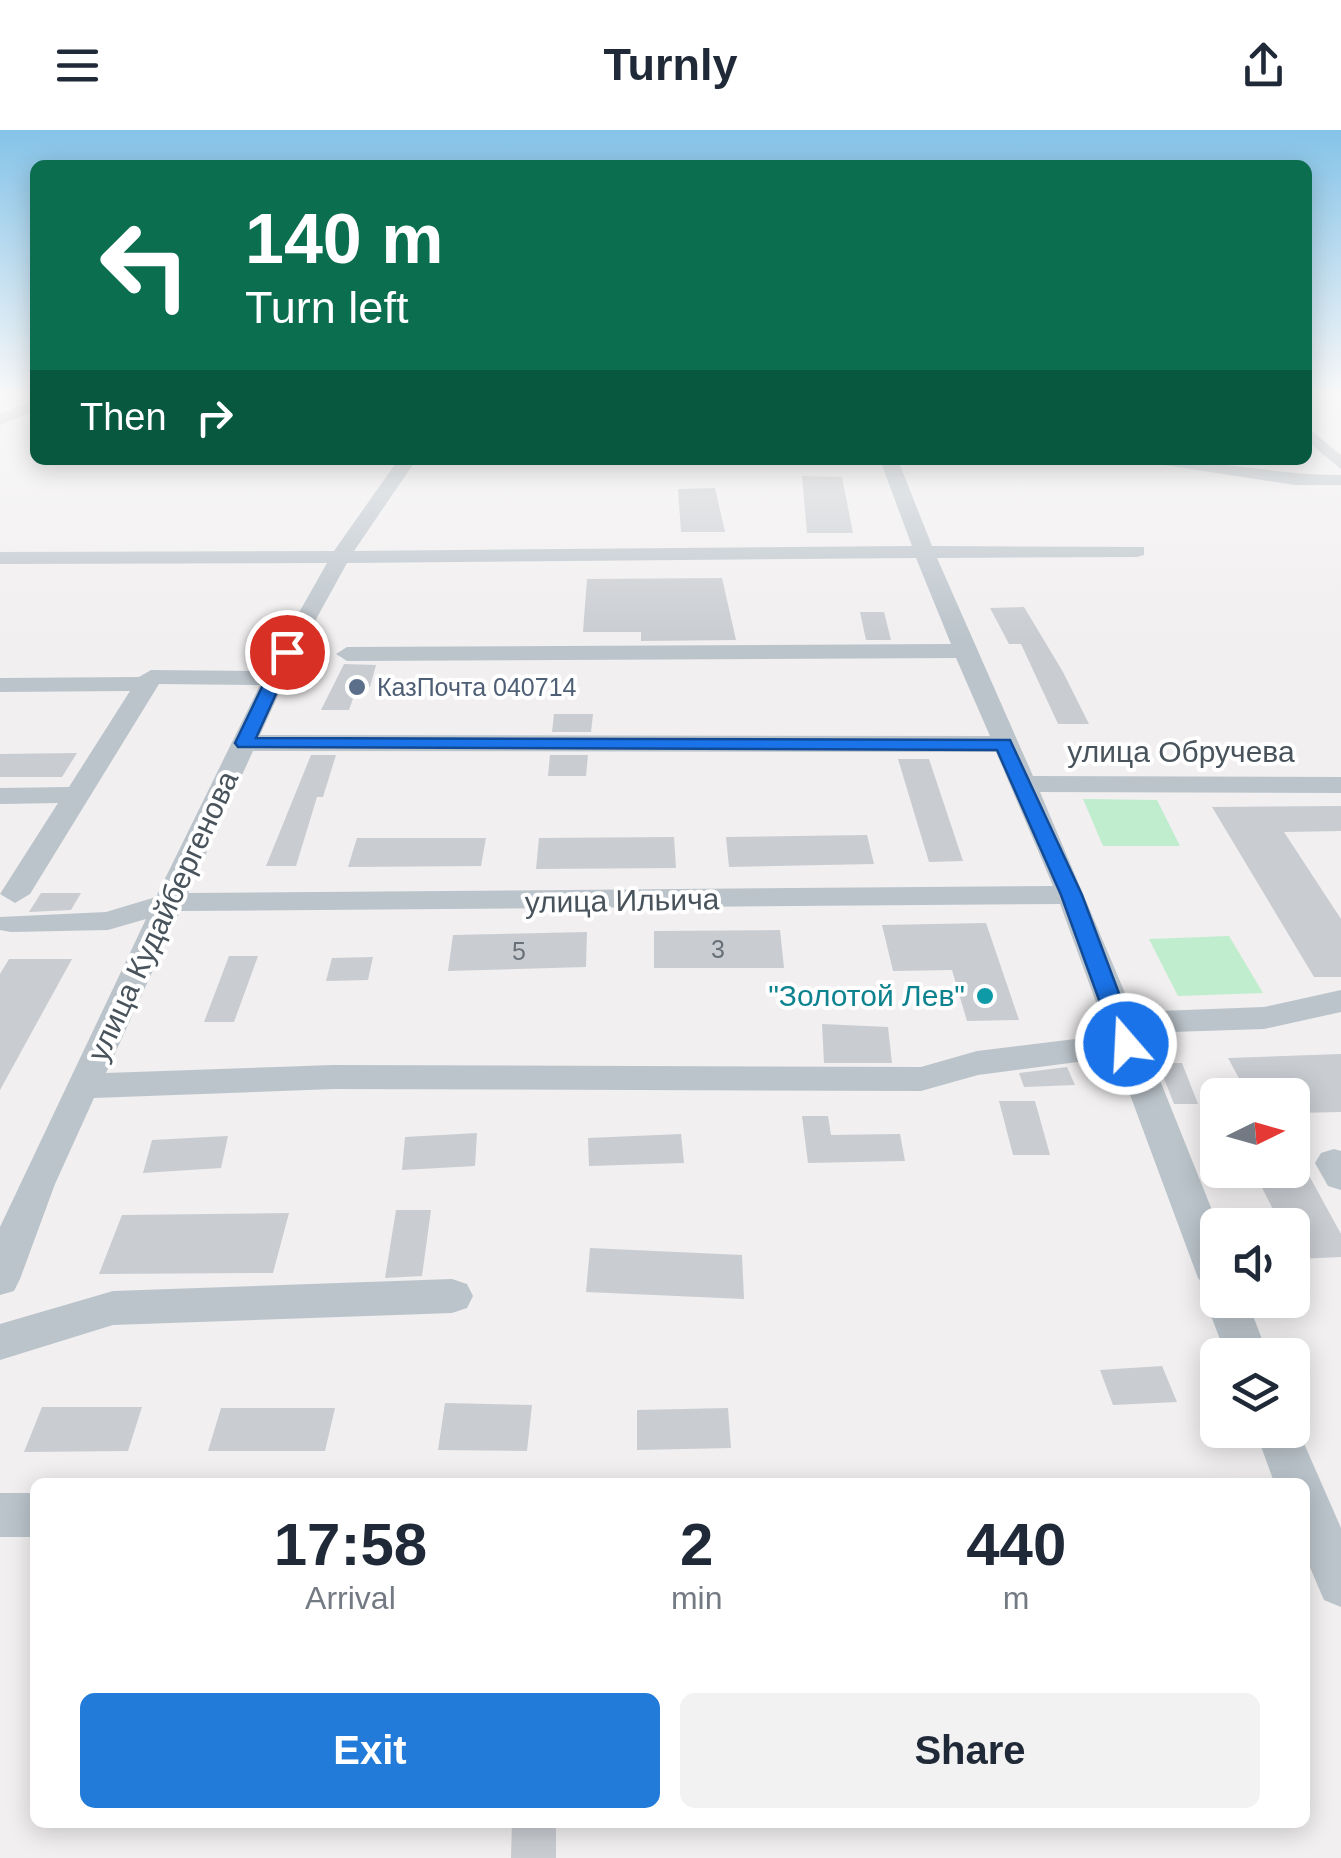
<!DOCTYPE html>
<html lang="en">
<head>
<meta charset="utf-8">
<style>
  :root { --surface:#fff; --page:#f2f2f3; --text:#1f2937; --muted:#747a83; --accent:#227bd8 }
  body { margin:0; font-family:Arial,sans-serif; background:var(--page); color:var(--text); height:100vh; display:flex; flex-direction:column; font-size:38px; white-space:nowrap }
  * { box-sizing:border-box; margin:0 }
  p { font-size:32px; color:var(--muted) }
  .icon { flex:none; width:55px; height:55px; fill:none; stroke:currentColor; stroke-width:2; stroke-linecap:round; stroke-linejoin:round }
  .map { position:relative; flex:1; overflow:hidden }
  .details { position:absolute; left:30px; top:1348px; width:1280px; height:350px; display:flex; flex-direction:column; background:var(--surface); border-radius:15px; box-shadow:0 5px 25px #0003 }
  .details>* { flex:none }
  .hud { position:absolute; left:30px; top:30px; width:1282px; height:305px; border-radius:15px; box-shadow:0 5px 25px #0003; background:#0b6e4f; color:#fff; overflow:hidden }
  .needle { width:65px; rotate:85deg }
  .tools { position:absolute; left:1200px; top:948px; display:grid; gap:20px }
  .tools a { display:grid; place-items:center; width:110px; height:110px; border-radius:15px; background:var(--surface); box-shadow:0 5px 25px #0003; font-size:50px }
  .pin { position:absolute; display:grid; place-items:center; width:85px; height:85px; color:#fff; margin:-42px; border:5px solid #fff; border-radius:50%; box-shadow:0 2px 10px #0007 }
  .me { position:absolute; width:110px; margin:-55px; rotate:341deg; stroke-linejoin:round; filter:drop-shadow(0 0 8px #0008) }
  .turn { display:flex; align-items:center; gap:35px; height:210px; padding:0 50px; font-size:45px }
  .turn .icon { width:130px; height:130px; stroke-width:2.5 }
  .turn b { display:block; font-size:70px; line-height:85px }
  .then { display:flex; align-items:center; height:95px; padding:0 50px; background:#0003; gap:20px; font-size:38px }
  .eta { display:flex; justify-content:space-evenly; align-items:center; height:170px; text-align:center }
  .eta b { font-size:60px; font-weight:700; line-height:70px }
  .primary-button { display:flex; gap:20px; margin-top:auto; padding:20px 50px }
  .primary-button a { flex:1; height:115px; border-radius:15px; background:var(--accent); color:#fff; font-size:40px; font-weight:700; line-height:115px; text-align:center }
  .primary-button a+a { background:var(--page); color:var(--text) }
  header { display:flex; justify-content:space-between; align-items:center; height:130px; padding:0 50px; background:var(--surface); font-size:45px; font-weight:700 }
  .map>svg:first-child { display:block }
  .green { fill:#bfedce }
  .building { fill:#c9ccd1 }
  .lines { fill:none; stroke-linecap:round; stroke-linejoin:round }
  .minor { fill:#bbc4cb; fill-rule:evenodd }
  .route { fill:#1a73e8; stroke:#114b97; stroke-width:2.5 }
  .service-dot { fill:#5c6f8a; stroke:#fff; stroke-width:4 }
  .culture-dot { fill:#0f9aa8; stroke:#fff; stroke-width:4 }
  .labels { text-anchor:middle; stroke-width:8; stroke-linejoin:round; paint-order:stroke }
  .far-service-label { font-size:25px; fill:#4e5e75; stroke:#fff; text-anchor:start }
  .number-label { font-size:25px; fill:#687178 }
  .street-label { font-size:30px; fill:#48535b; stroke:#fff }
  .culture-label { font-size:30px; fill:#0d838f; stroke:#fff; text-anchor:end }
</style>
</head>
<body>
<header><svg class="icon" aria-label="menu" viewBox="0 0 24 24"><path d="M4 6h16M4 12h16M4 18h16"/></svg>Turnly<svg class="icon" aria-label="share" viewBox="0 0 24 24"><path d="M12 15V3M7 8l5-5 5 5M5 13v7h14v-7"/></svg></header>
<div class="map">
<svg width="1341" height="1728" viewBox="0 0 1341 1728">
  <rect width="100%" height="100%" fill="#f1efef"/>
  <g class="green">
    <path d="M1083,669L1157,670L1180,716H1103Z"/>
    <path d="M1229,806L1263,863L1178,866L1149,809Z"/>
  </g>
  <g class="building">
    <path d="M802,346L842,347L853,403H807Z"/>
    <path d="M715,358L725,402H681L678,359Z"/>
    <path d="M722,448L736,510L641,511V502H583L587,449Z"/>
    <path d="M1024,477L1063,542L1089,594H1058L1021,514H1009L990,478Z"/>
    <path d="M860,482H884L891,510H866Z"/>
    <path d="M344,534L376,535L370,557H357L349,580H321Z"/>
    <path d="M554,584H593L591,602H552Z"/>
    <path d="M77,623L62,647H0V624Z"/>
    <path d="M311,625H336L323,667H317L296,736H266Z"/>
    <path d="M550,625H588L586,646H548Z"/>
    <path d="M898,629H929L963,731L929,732Z"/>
    <path d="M1341,676V701L1284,702L1341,789V847H1314L1212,677Z"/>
    <path d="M867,705L874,734L729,737L726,707Z"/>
    <path d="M674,707L676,738L536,739L539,708Z"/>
    <path d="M357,708H486L481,736L348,737Z"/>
    <path d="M41,763H81L71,780L29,782Z"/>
    <path d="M986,793L1019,890L967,891L952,840L893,841L882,795Z"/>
    <path d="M780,800L784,838H654V801Z"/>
    <path d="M587,802L586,837L448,841L453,805Z"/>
    <path d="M229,826H258L234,892H204Z"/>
    <path d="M373,827L368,850L326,851L332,828Z"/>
    <path d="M9,829H72L0,960V844Z"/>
    <path d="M822,894L888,897L892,933H824Z"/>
    <path d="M1341,924V982L1292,983V965H1248L1228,928Z"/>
    <path d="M1158,933H1182L1198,974H1174Z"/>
    <path d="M1067,937L1075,955L1024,957L1019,943Z"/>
    <path d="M999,971H1035L1050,1025H1013Z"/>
    <path d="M802,986H828L831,1005L900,1004L905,1031L808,1033Z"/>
    <path d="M477,1003L475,1036L402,1040L405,1007Z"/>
    <path d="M681,1004L684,1033L589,1036L588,1008Z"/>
    <path d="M228,1006L221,1038L143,1043L152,1010Z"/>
    <path d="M1253,1040H1306L1341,1104V1127L1298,1129L1292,1118V1095H1281Z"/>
    <path d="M396,1080H431L422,1146L385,1148Z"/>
    <path d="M289,1083L273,1143L99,1144L122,1085Z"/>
    <path d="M590,1118L742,1125L744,1169L586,1162Z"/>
    <path d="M1162,1236L1177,1272L1113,1275L1100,1240Z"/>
    <path d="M445,1273L532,1275L527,1321L438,1320Z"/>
    <path d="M42,1277H142L128,1321L24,1322Z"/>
    <path d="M221,1278H335L325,1321H208Z"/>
    <path d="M728,1278L731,1318L637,1320V1280Z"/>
    <path d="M512,1692H556V1728H511Z"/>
  </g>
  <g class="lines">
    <g class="minor">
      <path d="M35,270V281L0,295V284Z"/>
      <path d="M1308,298L1341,325V339L1308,312Z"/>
      <path d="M398,330H416L354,421L912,416L880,330H898L932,416L1144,417V425L1137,427L937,428L1033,646L1341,647V663L1040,662L1133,882L1264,877L1341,860V882L1264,899L1141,903L1218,1095V1170H1247L1268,1225H1226L1205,1170L1210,1162L1198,1148L1116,927L978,945L921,961L333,959L94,968L55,1054L20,1149L14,1161L0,1165V1097L146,789L108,800L11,802L0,800V787L106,782L156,767L260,555L159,554L30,764L15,773L0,764L58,673L0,674V658L69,657L130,561L0,562V548L139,547L151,540L266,541L327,433L0,434V422L334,421ZM916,428L951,514L347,517L336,524L347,531L956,528L990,606L260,605L298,522L347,433ZM253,621L996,622L1053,756L188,763ZM1060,774L1108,905L977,921L921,937L333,935L106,943L180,781Z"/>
      <path d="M1155,330C1218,330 1278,345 1341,345V355H1295L1164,335Z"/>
      <path d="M1334,1019L1341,1021V1060L1328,1056L1315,1033L1321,1023Z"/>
      <path d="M452,1149L467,1154L473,1166L467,1178L452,1183L113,1195L0,1230V1194L113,1161Z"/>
      <path d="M1292,1286L1341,1398V1477L1324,1470L1305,1426V1352H1274L1255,1300H1292Z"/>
      <rect x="0" y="1363" width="35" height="44"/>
    </g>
  </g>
  <linearGradient id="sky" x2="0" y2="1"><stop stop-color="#84c3e8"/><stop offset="0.52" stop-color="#f9f8f8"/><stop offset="1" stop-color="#f9f8f8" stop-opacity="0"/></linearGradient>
  <rect width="1341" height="508" fill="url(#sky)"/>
  <path class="route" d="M287,518L295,522L256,608L1010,610L1082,765L1138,914L1126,922L1115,914L1061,765L997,620L238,617L235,613L279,522Z"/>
  <circle class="service-dot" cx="357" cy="557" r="10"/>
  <circle class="culture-dot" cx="985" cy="866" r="10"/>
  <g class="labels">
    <g class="far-service-label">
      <text x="377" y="566">КазПочта 040714</text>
    </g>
    <g class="number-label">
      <text x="718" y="828">3</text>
      <text x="519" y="830">5</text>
    </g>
    <g class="street-label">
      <text x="1181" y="632">улица Обручева</text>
      <text transform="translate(622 771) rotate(-1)" y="10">улица Ильича</text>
      <text transform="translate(163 786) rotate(-65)" y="10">улица Кудайбергенова</text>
    </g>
    <g class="culture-label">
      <text x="965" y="876">"Золотой Лев"</text>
    </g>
  </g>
</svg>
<div class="tools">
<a><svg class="needle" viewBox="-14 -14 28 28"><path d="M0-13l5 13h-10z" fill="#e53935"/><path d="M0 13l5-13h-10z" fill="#747a83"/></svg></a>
<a><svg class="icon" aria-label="sound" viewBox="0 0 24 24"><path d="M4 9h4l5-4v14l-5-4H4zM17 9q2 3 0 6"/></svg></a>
<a><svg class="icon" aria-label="layers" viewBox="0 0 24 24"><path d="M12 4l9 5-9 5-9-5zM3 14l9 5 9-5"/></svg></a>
</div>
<div class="pin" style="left:287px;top:522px;background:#d93025"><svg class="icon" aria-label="arrive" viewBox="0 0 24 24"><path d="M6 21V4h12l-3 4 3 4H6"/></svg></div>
<svg class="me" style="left:1126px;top:914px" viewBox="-20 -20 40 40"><circle r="17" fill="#1a73e8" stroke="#fff" stroke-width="3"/><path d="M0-11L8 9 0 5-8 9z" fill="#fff"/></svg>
<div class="hud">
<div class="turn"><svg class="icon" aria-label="left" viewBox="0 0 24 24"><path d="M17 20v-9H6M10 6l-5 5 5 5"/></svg><div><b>140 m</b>Turn left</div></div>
<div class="then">Then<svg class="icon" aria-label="right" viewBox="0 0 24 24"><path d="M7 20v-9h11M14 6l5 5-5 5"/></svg></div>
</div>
<section class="details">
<div class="eta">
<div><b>17:58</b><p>Arrival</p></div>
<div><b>2</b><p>min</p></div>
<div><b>440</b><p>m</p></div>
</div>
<div class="primary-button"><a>Exit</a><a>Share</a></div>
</section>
</div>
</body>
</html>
